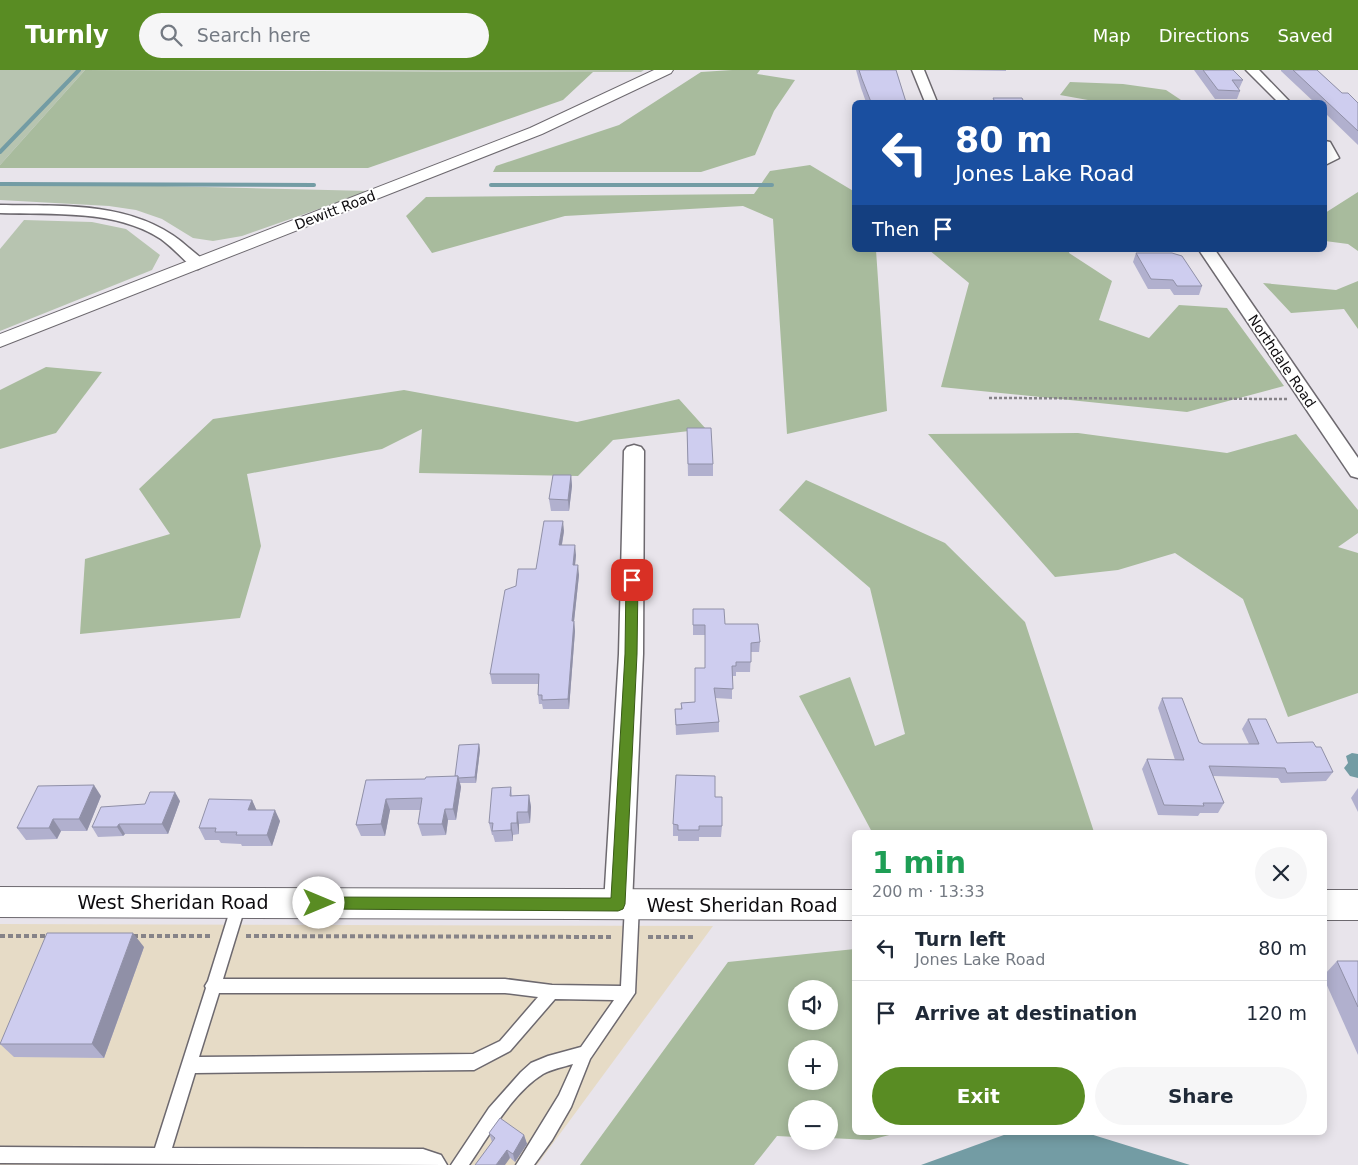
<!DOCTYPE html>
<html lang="en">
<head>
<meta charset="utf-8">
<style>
  :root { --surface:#fff; --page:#f6f6f7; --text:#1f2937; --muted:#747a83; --line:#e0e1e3; --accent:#598c23 }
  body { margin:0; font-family:"DejaVu Sans",sans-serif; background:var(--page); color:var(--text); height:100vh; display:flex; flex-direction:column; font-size:19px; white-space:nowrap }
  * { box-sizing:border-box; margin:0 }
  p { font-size:16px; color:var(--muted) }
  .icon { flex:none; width:28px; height:28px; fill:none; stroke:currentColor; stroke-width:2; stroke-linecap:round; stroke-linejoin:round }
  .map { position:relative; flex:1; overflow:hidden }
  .details { position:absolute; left:852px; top:760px; width:475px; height:305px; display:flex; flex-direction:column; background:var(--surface); border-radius:8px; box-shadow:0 2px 12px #0003 }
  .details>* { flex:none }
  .banner { position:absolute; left:852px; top:30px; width:475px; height:152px; border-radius:8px; box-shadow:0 2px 12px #0003; background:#1a4fa0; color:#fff; overflow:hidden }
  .buttons { position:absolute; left:788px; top:910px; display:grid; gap:10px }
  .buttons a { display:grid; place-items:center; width:50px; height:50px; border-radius:50%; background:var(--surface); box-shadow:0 2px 12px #0003; font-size:25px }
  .pin { position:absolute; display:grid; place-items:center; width:42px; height:42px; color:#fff; margin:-21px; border-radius:10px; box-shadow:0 2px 8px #0006 }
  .me { position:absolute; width:55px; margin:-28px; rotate:90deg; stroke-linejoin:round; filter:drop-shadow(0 0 4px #0008) }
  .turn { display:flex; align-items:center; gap:18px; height:105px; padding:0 20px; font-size:22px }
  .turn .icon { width:65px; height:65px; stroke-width:2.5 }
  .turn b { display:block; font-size:35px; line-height:42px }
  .then { display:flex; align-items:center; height:48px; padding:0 20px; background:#0003; gap:10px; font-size:19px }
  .round { display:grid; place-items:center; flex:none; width:52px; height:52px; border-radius:26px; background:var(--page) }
  .overview { display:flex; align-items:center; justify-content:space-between; height:85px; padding:0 20px }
  h1 { font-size:30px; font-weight:700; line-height:38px; color:#1e9e55 }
  .cta { display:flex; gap:10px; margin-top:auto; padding:10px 20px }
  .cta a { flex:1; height:58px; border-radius:30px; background:var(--accent); color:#fff; font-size:20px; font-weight:700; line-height:58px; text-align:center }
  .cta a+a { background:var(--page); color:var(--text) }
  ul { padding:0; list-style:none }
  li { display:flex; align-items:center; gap:15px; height:65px; padding:0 20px; border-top:1px solid var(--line) }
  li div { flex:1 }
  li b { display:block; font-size:19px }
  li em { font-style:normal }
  header { display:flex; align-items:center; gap:30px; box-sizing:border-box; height:70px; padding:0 25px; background:var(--accent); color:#fff }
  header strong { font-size:24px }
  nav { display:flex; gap:28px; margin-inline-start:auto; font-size:18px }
  .search { width:350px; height:45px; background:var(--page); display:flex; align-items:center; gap:12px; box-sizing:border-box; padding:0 18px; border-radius:28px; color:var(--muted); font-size:19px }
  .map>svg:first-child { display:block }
  .industrial { fill:#e6dbc6 }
  .green { fill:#b7c4b0 }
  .forest { fill:#a8bb9d; fill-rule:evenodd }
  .water { fill:#739ca4 }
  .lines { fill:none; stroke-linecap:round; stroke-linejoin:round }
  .stream { stroke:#739ca4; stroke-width:4 }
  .lane-casing { stroke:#6d696f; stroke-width:3 }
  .street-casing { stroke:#6d696f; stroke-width:3 }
  .secondary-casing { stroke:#6d696f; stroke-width:2 }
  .path-far1 { stroke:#868388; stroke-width:2.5; stroke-dasharray:3 2; stroke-linecap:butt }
  .path { stroke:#868388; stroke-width:4; stroke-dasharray:5 3; stroke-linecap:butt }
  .lane { fill:#fff; fill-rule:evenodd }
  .street { fill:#fff; fill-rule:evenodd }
  .secondary { fill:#fff; fill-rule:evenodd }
  .wall { fill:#b1b0ce }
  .shaded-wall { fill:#9090a7 }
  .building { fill:#cecdef; stroke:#9090a7 }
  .route { fill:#598c23; stroke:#3a5b17 }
  .labels { text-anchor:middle; stroke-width:4; stroke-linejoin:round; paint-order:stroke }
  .far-street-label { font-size:14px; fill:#0d0b0e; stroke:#fff }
  .near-street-label { font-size:19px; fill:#0d0b0e; stroke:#fff }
</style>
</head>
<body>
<header>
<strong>Turnly</strong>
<div class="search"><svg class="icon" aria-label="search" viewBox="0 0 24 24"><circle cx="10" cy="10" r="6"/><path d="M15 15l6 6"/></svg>Search here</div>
<nav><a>Map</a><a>Directions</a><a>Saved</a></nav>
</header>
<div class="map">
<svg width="1358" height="1095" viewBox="0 0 1358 1095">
  <rect width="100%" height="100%" fill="#e8e4eb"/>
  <path class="industrial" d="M0,854L713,856L537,1095H0Z"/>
  <g class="green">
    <path d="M0,0H85L0,95Z"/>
    <path d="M297,0H644L641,2H593Z"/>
    <path d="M0,112L370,121L242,166L213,171L193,168L162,149L136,140L109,136L0,130Z"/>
    <path d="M24,150L92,152L126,159L160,185L152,200L0,261V179Z"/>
  </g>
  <g class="forest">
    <path d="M85,0L593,2L563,30L368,98H0V95Z"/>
    <path d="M732,0H760L757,4L795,10L774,41L755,85L701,102H493L496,96L619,55L701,2Z"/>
    <path d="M1070,12L1123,14L1166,20L1184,32H1099L1060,25Z"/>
    <path d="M810,95L855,122V180H876L887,341L787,364L773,149L743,136L565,146L432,183L406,146L426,127L754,124L770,101Z"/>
    <path d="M1358,122V181L1348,174L1325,171V143Z"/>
    <path d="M929,180H1070L1069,183L1112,211L1099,250L1149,268L1179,235L1227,238L1284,316L1187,342L941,317L969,213Z"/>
    <path d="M1358,211V259L1344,239L1291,243L1263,213L1336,220Z"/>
    <path d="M46,297L102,302L56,363L0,379V320Z"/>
    <path d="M404,320L577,352L679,329L706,359L613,370L578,406L419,403L422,359L382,379L247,404L261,476L240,548L80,564L85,489L170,464L139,419L213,349Z"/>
    <path d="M1078,363L1227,383L1296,364L1358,440V463L1338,477L1358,483V623L1288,647L1243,529L1175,483L1118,500L1055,507L928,364Z"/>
    <path d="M806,410L945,473L1025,552L1094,762H872L799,626L850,607L875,676L905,664L870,518L779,440Z"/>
    <path d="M855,879V1062L897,1063L870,1070L829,1068V1039H796V1067L777,1066L754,1095H580L728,892ZM796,919H829V951H796ZM796,979H829V1011H796Z"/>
  </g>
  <g class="water">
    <path d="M1352,683L1358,684V708L1350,706L1344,698L1348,693L1346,686Z"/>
    <path d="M1012,1062L1087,1063L1190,1095H921Z"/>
  </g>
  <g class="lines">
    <g class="stream">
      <path d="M0,82L79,0"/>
      <path d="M0,114L314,115"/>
      <path d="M491,115H772"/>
    </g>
    <defs>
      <path id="lane" d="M239,828L244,830L246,834L223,909H505L552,915L621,916L625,835L627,831L632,829L637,831L639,835L635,923L590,989L571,1037L552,1070L534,1095H516L559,1025L573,994C563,997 552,999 543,1004C512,1023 489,1066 469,1095H451L489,1038L521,1002L531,993L548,986L581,977L614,930L555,929L510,981L474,1000L195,1003L172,1078L423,1079L441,1085L447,1095L0,1093V1077L155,1078L206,918L205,916L208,911L232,834L234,830ZM219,923H505L538,927L500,971L473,984L199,987Z"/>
      <g id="street">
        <path d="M912,0H924L937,32H925Z"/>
        <path d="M1246,0H1259L1290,32H1278Z"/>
        <path d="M1325,71L1330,72L1339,88L1325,95Z"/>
        <path d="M0,135C65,136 138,131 189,178C195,183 202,188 206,194L198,199L192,197C182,188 172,177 161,169C115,139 53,145 0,143Z"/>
        <path d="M1199,180H1215L1358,388V408L1351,406Z"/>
        <path d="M634,375L641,377L644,381L643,584L632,834L628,843L618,847L608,843L604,834L619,584L624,381L627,377Z"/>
      </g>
      <g id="secondary">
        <path d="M654,0H673L671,3L542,64L0,277V264L530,58Z"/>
        <path d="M0,817L855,820V850L0,847Z"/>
        <rect x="1325" y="820" width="33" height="30"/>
      </g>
    </defs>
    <use href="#lane" class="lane-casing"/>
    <use href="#street" class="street-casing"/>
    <use href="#secondary" class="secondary-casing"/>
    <path class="path-far1" d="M989,328L1288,329"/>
    <g class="path">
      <path d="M0,866H49"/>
      <path d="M133,866H212"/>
      <path d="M246,866L614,867"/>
      <path d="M648,867H695"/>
    </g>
    <use href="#lane" class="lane"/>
    <use href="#street" class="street"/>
    <use href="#secondary" class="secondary"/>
  </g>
  <g class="wall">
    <path d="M856,0H896L906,32H866L861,18Z"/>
    <path d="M949,0H1006V1Z"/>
    <path d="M1194,0H1233L1243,10L1239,19L1240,21L1237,29H1215Z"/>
    <path d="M1281,0H1317L1342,23L1358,33V75L1325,43V32H1314L1281,1Z"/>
    <path d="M1136,183L1202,216L1199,225H1174L1170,219H1148L1133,192Z"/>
    <path d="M687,358L713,394V406H688Z"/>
    <path d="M571,405L572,416L569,441H551L549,429Z"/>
    <path d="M564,461L562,475L576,485L575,495L579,505L574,551L575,561L569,639H543L542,634H539L538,625V614H492L490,604L516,516L536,499Z"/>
    <path d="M693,539L760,572L759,582H751L750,602H736V606H732V629L715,628L719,652V662L676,665L675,639H681V633L695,632L705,598V565H693Z"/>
    <path d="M1162,628L1199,672L1203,674H1249L1242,659L1248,649L1277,673L1316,677L1333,702L1326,711L1281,713L1278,708L1213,706L1224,733L1218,743H1200L1198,746L1158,745L1142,699L1147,689L1175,690L1158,638Z"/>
    <path d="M479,674L480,680L476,713H460L461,717L456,750H448L446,765L422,766L418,754L421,740H390L385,766H361L356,755L366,710L425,709L455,706Z"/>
    <path d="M511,717L512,726L529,725L531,737L530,753L519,754V764L513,765V771L495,772L493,765H492L489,753Z"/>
    <path d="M1358,718V742L1351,728Z"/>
    <path d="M101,726L87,761H61L57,769L26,770L17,758Z"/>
    <path d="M715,727L722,756L721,767H699V771H678V766H673V754Z"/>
    <path d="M252,730L256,740L280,751L272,776H242L241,774L221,773L219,770H205L199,758Z"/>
    <path d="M180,731L168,764H125L123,766L98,767L92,757L145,734Z"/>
    <path d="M144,877L104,988L14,987L0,974Z"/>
    <path d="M1337,891H1358V985L1325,911V904Z"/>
    <path d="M489,1063L524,1065L527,1074L515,1092L492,1072Z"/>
  </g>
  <g class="shaded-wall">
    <path d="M571,405L572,416L569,441L568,430Z"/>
    <path d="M563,451L564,461L560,485L559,475Z"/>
    <path d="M575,475L576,485L574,505L573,495Z"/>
    <path d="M578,495L579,505L573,561L572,551Z"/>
    <path d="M574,551L575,561L569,639L568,629Z"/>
    <path d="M479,674L480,680L476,713L475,707Z"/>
    <path d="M458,706L461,717L456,750L453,739Z"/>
    <path d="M94,715L101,726L87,761L79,749Z"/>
    <path d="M175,722L180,731L168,764L162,754Z"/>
    <path d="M529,725L531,737L530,753L528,742Z"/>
    <path d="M386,729L390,740L385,766L381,754Z"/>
    <path d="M252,730L257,741L248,740Z"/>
    <path d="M445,739L448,750L446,765L442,754Z"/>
    <path d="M275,740L280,751L272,776L267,765Z"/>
    <path d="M517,742L519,754V764L517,753Z"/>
    <path d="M53,749L61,761L57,769L49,758Z"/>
    <path d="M511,753L513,765V771L511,760Z"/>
    <path d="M119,754L125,764L123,766L117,757Z"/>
    <path d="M133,863L144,877L104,988L92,974Z"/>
    <path d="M524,1065L527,1074L515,1092L513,1084Z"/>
    <path d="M507,1080L510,1088L505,1095H496Z"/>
  </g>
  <g class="building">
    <path d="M859,0H896L906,32H871L862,9Z"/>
    <path d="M1203,0H1233L1243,10H1232L1240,21L1218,20Z"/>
    <path d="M1293,0H1317L1342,23H1348L1358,33V61Z"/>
    <path d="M993,28H1022L1024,32H995Z"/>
    <path d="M1136,183H1172L1182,186L1202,216H1177L1173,210L1151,209Z"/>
    <path d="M687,358H711L713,394H688Z"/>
    <path d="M553,405H571L568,430L549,429Z"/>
    <path d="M544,451H563L559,475H575L573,495H578L572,551H574L568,629L542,630V625H538L539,604H490L505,520L516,516L518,499H536Z"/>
    <path d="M693,539H724L725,554H758L760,572L751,573V592H736V596H732L733,619L714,618L719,652L676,655L675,639H682L681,633L695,632V598H705V555H693Z"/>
    <path d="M1162,628H1182L1199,672L1203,674H1259L1248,649H1266L1277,673L1313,672L1316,677H1321L1333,702L1287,703L1285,698L1209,696L1224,733H1203L1204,736L1164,735L1147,689L1184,690Z"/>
    <path d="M479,674L475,707L458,708V706H455L459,675Z"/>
    <path d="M676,705L715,706V727H722V756H699V760H678V755L673,754Z"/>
    <path d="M458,706L453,739H445L442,754H418L422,728L386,729L381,754L356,755L366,710L425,709L426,707Z"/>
    <path d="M94,715L79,749H53L49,758H17L38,716Z"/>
    <path d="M511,717L510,726L529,725L528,742H517V753H511V760L492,761L493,753H489L492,718Z"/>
    <path d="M150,722H175L162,754H119L117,757H92L101,737L145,734Z"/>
    <path d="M209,729L252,730L248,740H275L267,765H236L237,762H215L216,758H199Z"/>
    <path d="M47,863H133L92,974H0Z"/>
    <path d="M1337,891H1358V937Z"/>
    <path d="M500,1048L524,1065L513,1084L507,1080L496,1095H475L495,1068L489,1063Z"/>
  </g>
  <path class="route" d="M632,507L638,510L637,584L625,834L623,839L618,841L319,839L314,837L312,833L314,828L319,827L611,828L625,584L626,510Z"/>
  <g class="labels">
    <g class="far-street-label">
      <text transform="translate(335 140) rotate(-21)" y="5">Dewitt Road</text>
      <text transform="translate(1282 291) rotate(56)" y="5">Northdale Road</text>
    </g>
    <g class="near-street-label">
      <text x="173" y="839">West Sheridan Road</text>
      <text x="742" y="842">West Sheridan Road</text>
    </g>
  </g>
</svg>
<div class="buttons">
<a><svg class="icon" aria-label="sound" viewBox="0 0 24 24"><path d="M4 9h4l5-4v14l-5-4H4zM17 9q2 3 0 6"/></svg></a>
<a>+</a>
<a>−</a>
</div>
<div class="pin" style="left:632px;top:510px;background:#d93025"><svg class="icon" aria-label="arrive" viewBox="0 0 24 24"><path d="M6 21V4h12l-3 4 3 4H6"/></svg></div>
<svg class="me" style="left:319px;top:833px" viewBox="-20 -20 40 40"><circle r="19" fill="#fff"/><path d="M0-13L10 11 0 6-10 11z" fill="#598c23"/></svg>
<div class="banner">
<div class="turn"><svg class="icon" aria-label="left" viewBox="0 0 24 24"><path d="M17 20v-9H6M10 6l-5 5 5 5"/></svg><div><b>80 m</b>Jones Lake Road</div></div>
<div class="then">Then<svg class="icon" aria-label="arrive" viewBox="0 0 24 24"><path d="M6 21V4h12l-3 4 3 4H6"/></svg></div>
</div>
<section class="details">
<div class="overview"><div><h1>1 min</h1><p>200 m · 13:33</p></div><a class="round"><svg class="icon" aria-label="close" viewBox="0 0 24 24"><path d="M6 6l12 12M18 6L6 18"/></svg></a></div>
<ul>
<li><svg class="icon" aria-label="left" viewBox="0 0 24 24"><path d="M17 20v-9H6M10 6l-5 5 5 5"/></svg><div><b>Turn left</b><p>Jones Lake Road</p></div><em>80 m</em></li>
<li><svg class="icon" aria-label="arrive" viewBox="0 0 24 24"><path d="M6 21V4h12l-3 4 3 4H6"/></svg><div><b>Arrive at destination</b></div><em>120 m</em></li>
</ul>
<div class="cta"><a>Exit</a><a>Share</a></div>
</section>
</div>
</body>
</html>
